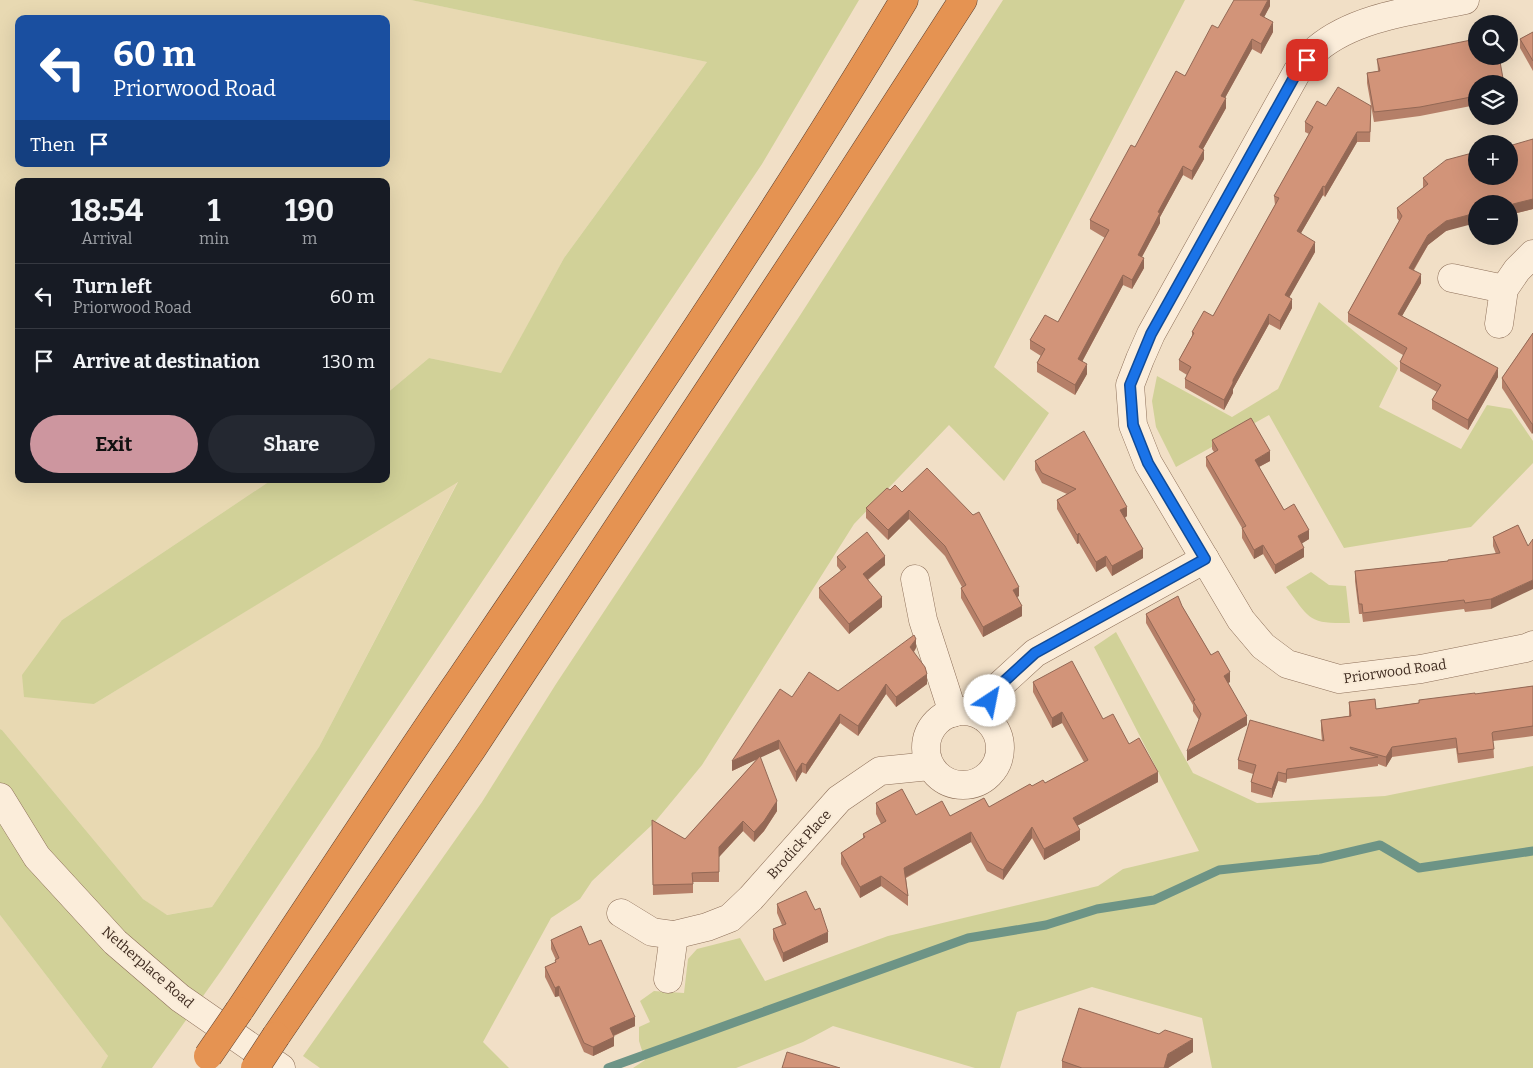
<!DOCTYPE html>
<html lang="en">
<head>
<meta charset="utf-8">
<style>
  :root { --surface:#171b24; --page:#242831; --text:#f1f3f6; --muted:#9ea1a6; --line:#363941; --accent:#cd969f }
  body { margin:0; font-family:Bitter,serif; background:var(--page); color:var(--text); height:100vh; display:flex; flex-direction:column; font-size:19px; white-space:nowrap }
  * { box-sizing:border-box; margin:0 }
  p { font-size:16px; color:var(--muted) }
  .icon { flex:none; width:28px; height:28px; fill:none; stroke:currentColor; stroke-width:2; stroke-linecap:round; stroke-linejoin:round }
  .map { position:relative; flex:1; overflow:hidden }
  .panel { position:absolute; left:15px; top:178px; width:375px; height:305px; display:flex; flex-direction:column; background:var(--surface); border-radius:10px; box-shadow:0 5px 20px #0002 }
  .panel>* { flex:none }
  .hud { position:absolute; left:15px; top:15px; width:375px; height:152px; border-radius:10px; box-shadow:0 5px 20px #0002; background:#1a4fa0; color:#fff; overflow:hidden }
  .tools { position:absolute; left:1468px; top:15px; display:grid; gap:10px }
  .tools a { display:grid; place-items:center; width:50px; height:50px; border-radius:50%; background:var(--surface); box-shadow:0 5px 20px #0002; font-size:25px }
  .pin { position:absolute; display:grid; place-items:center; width:42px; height:42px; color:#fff; margin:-21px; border-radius:10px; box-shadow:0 2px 8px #0006 }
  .me { position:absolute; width:55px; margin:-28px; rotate:34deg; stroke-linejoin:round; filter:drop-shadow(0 0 4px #0008) }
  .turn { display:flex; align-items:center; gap:18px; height:105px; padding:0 15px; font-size:22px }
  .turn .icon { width:65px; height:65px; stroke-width:2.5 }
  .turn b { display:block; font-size:35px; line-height:42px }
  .then { display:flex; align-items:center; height:48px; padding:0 15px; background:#0003; gap:10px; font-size:19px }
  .eta { display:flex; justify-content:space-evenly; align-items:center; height:85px; text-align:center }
  .eta b { font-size:30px; font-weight:700; line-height:35px }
  .cta { display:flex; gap:10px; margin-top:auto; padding:10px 15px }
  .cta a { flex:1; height:58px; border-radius:30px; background:var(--accent); color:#111; font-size:20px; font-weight:700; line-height:58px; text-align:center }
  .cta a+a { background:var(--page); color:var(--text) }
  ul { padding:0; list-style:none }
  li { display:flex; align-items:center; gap:15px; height:65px; padding:0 15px; border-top:1px solid var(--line) }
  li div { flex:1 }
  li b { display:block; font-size:19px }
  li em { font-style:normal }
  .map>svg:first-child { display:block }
  .farmland { fill:#e8d9b2; fill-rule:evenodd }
  .green { fill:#d1d198 }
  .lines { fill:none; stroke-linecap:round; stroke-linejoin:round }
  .stream { stroke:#6d9486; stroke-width:9 }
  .minor-casing { stroke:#8e705a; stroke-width:29 }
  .highway-casing { stroke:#5c3e2e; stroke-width:29 }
  .minor { stroke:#fbedda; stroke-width:28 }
  .highway { stroke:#e59352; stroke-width:28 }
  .highway-bridge-casing { stroke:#5c3e2e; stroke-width:29; stroke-linecap:butt }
  .highway-bridge { stroke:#e59352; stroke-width:28 }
  .wall { fill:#b57f68 }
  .shaded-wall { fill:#936855 }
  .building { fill:#d29479; stroke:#936855 }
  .route-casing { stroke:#114b97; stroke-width:12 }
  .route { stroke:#1a73e8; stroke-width:9 }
  .labels { text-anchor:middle; stroke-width:4; stroke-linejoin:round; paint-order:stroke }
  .street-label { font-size:14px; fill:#3e2a1f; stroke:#f8ead6 }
</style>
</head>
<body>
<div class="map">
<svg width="1533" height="1068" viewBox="0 0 1533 1068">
  <rect width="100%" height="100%" fill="#f1dfc6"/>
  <g class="farmland">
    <path d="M0,0H411L707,62L564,258L501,374L429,358L386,394V181H19V479H273L62,620L94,704L458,481L319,747L212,907L166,915L143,899L2,730L0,729ZM19,19H386V164H19Z"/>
    <path d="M0,915L108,1056L101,1068H0Z"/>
  </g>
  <g class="green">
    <path d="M411,0H859L762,164L223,968L152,1068H101L108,1056L0,915V729L2,730L143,899L167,915L212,907L319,747L458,482L94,704L24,697L22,675L62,620L273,479H386V394L429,358L501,373L564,258L707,62Z"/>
    <path d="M1003,0H1185L994,367L1049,413L1004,481L949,425L854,524L702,765L654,823L592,881L580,899L551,918L483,1042L509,1068H320L303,1056L482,802L556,684L799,317Z"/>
    <path d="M1319,302L1398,368L1379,407L1461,449L1487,405L1511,409L1533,441V463L1471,527L1344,548L1269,415L1176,467L1156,427L1152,401L1157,376L1232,417L1278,389Z"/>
    <path d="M1311,572L1329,585L1346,586L1350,623C1308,624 1310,619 1286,587Z"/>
    <path d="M1116,632L1193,773L1257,803L1385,796L1533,766V1068H1212L1202,1018L1092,987L1017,1012L1000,1068H975L833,1026L803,1042L736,1068H633L645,1060L639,1041V1027L650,1022L640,1001L654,991L684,993L688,959L697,949L740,938L765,981L888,936L1098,886L1123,869L1199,851L1094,647Z"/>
  </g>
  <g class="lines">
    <path class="stream" d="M608,1068L968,938L1046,925L1097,909L1154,900L1219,870L1320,859L1380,845L1419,868L1533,851"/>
    <defs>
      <g id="minor">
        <path d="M1465,0C1418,10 1356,16 1317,49C1309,55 1303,64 1297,72L1151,334L1140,359L1130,385L1133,425L1148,463L1241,620L1263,646L1287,664L1339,679L1421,669L1526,648L1533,645"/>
        <path d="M1452,278L1504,289"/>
        <path d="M1499,324L1504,289L1517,270L1533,254"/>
        <path d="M915,579L923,620L953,713"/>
        <circle cx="963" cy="748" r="37"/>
        <path d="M982,716L999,686L1035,653L1205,559"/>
        <path d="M0,797L37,857L115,942L180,998L281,1068"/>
        <path d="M621,913L652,932L674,935L707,927L730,918L751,898L839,799L880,771L930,766"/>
        <path d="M668,979L674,935"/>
      </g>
      <g id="highway">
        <path d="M239,1011C311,903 382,794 455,687C609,460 763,235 904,0"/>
        <path d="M276,1036L472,749L830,206L963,0"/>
      </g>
    </defs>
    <use href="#minor" class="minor-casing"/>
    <use href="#highway" class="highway-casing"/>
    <use href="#minor" class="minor"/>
    <use href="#highway" class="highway"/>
    <defs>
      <g id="highway-bridge">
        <path d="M208,1056L239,1011"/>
        <path d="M255,1068L276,1036"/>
      </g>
    </defs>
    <use href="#highway-bridge" class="highway-bridge-casing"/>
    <use href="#highway-bridge" class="highway-bridge"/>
  </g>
  <g class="wall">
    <path d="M1270,0V6L1264,17L1273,32L1261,54L1252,49L1225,98L1226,108L1203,149L1204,159L1192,180L1183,175L1160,217V223L1142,257L1144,268L1132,289L1123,285L1082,362L1087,374L1075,395L1037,372V363L1041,356L1030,349V340L1058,322L1105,238L1090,229V220L1135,147L1218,28Z"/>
    <path d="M1533,32V71L1520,48V39Z"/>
    <path d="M1476,56V105L1420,116L1374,122L1367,83V73L1378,71L1377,59Z"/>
    <path d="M1326,106L1371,115L1370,142H1357L1325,197L1323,195L1301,233L1315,252L1289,297L1292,308L1280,330L1269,324L1233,389V393L1224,410L1185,388V379L1187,375L1179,370V360L1192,336V332L1213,316L1275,205L1274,196L1309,134L1305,132V122Z"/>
    <path d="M1533,139V209L1509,215V204L1446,231L1428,245L1414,270L1421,283L1402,316L1498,377L1468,430L1432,409V400L1437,392L1400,371V362L1403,355L1348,322V313L1399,221L1397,218V208L1423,188V178L1476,176Z"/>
    <path d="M1533,333L1532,434L1502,388V378Z"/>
    <path d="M1212,440L1270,461L1259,467L1284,510L1309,539L1302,543L1304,557L1275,574L1263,554L1254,559L1242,538V528L1206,466V457L1214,452L1212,449Z"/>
    <path d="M1035,461L1127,516L1125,518L1143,558L1112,576L1106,566L1096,572L1079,543L1077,544L1057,509V500L1067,494L1042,483L1035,470Z"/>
    <path d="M890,490L902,492L1019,596L1017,597L1022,616L983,637L961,598V588L962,587L945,556L909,519L888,540L866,518V508Z"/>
    <path d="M1518,525L1491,609L1465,612L1464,609L1363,622L1362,614H1359L1355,581V571L1448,561L1496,554L1493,546V537Z"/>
    <path d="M837,557L885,565L868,580L882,607L849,634L819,598V588L841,571L837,566Z"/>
    <path d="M1182,606L1211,655L1230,682L1228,683L1247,725L1187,761L1199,720L1193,711V705L1146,623V614Z"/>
    <path d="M916,648L914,652L927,684L896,707L886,694L858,736L840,723L806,774L802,772L796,782L779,749L760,757L777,811L764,831L754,842L743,831L719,857V882H693V893L653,895L652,820L685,839L757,759L732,771L792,697L838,691Z"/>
    <path d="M1033,682L1103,719L1129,744L1158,782L1077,826L1080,840L1044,860L1032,838L1003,880L987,871L971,842L906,878L908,896V906L881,886L860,898L841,864V853L863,838V834L881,824L876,814V803L916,815L950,816L989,807L1032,786L1045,783L1084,762L1062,723L1052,728L1033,692Z"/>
    <path d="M1533,686V736L1493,741L1494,758L1458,763L1456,748L1392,757L1386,767L1378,764V766L1287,779L1286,783L1278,781L1272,798L1251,792V782L1253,774L1238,769V760L1322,741L1321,730V720L1349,716V702L1376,709Z"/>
    <path d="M777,904L828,942L783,962L773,939V929L782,925L777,913Z"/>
    <path d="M551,940L589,945L635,1026L614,1036V1046L593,1056L584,1052L559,996L555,997L545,977V967L555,963L556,960L551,949Z"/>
    <path d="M1193,1052L1168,1068H1062V1061Z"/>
  </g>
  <g class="shaded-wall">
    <path d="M1268,0H1270V6L1260,25V15Z"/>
    <path d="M1273,22V32L1261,54V44Z"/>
    <path d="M1252,39V49L1221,105V96Z"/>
    <path d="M1226,98V108L1199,156V147Z"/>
    <path d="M1357,132V142L1325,197V187Z"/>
    <path d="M1204,150V159L1192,180V171Z"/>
    <path d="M1183,166V175L1160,217V223L1138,264V255L1158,212Z"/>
    <path d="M1323,186V195L1297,240V231Z"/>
    <path d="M1533,199V209L1509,215V205Z"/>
    <path d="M1476,213V223L1446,231L1428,245L1409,277V268L1428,235L1446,221Z"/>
    <path d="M1315,242V252L1285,305V295Z"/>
    <path d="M1144,258V268L1132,289V280Z"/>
    <path d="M1421,274V283L1398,323V314Z"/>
    <path d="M1123,275V285L1078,369V359Z"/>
    <path d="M1292,299V308L1280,330V321Z"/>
    <path d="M1269,314V324L1233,389V393L1224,410V400L1233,380Z"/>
    <path d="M1087,364V374L1075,395V385Z"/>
    <path d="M1498,368V377L1468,430V420Z"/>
    <path d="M1532,424H1533V433L1532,434Z"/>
    <path d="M1270,451V461L1255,469V460Z"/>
    <path d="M1127,507V516L1120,520V510Z"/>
    <path d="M909,510V519L888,540V530Z"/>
    <path d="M1309,530V539L1298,546V536Z"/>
    <path d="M1079,533V543L1077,544V535Z"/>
    <path d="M1263,545V554L1254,559V550Z"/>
    <path d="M1304,548V557L1275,574V565Z"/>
    <path d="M1143,549V558L1112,576V566Z"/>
    <path d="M885,556V565L863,583V574Z"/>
    <path d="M1106,556V566L1096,572V562Z"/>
    <path d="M1533,580V589L1491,609V599Z"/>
    <path d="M1019,587V596L1013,599V590Z"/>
    <path d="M882,597V607L849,634V624Z"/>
    <path d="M1022,606V616L983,637V627Z"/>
    <path d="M916,639V648L910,657V647Z"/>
    <path d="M1230,672V682L1224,685V676Z"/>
    <path d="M927,674V684L896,707V697Z"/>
    <path d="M886,684V694L858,736V726Z"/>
    <path d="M1062,712V723L1052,728V718Z"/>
    <path d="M840,714V723L806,774V765Z"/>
    <path d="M1247,716V725L1187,761V751Z"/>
    <path d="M779,740V749L732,771V761Z"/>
    <path d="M1392,747V757L1386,767V757Z"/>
    <path d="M802,763V772L796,782V772Z"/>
    <path d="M1287,769V779L1286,783V774Z"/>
    <path d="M1158,772V782L1073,828V818Z"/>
    <path d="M1278,772V781L1272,798V789Z"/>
    <path d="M777,801V811L764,831L754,842V832Z"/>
    <path d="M743,821V831L719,857V847Z"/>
    <path d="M1032,827V838L1003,880V870Z"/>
    <path d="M1080,830V840L1044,860V849Z"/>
    <path d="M971,832V842L904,878V868Z"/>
    <path d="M881,876V886L860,898V887Z"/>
    <path d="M828,932V942L783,962V953Z"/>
    <path d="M559,986V996L555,997V988Z"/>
    <path d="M635,1017V1026L610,1037V1028Z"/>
    <path d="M614,1037V1046L593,1056V1047Z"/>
    <path d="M1193,1039V1052L1168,1068H1164L1168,1054Z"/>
  </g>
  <g class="building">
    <path d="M1234,0H1268L1260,15L1273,22L1261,44L1252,39L1221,96L1226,98L1199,147L1204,150L1192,171L1183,166L1158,212L1160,213L1138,255L1144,258L1132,280L1123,275L1078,359L1087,364L1075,385L1037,363L1045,349L1030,340L1045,315L1058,322L1109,230L1090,220L1131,145L1135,147L1176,71L1185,76L1212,25L1218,28Z"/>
    <path d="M1533,32V61L1520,39Z"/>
    <path d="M1476,39V56H1499L1504,84H1476V96L1420,107L1374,112L1367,73L1380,71L1377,59Z"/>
    <path d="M1338,87L1371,106L1370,132H1357L1325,187L1323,186L1297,231L1315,242L1285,295L1292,299L1280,321L1269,314L1233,380V383L1224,400L1185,379L1191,367L1179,360L1194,333L1192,332L1204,311L1213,316L1279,198L1274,196L1313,127L1305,122L1317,101L1326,106Z"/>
    <path d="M1533,139V199L1509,205V204H1476V213L1446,221L1428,235L1409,268L1421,274L1398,314L1498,368L1468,420L1432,400L1441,385L1400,362L1407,348L1348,313L1402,216L1397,208L1428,184L1423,178L1446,160L1476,152V176H1509V146Z"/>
    <path d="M1533,333V424H1532L1502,378Z"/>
    <path d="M1251,418L1270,451L1255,460L1284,510L1294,504L1309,530L1298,536L1304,548L1275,565L1263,545L1254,550L1242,528L1246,526L1206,457L1218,450L1212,440Z"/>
    <path d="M1084,431L1127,507L1120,510L1143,549L1112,566L1106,556L1096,562L1079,533L1077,535L1057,500L1076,489L1042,473L1035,461Z"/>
    <path d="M927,468L973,515L979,512L1019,587L1013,590L1022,606L983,627L961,588L966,585L945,546L909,510L888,530L866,508L887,488L890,490L895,485L902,492Z"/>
    <path d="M1518,525L1528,546L1533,539V580L1491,599L1465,603L1464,600L1363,613L1362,604H1359L1355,571L1448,561V560L1500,553L1493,537Z"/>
    <path d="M867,532L885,556L863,574L882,597L849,624L819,588L846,567L837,557Z"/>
    <path d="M1178,596L1182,606L1211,655L1218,651L1230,672L1224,676L1247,716L1187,751L1201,714L1193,701L1195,700L1146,614Z"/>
    <path d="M914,635L916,639L910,647L925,667L927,674L896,697L886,684L858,726L840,714L806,765L802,763L796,772L779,740L732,761L780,689L792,697L809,672L838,691Z"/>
    <path d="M1072,661L1103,719L1113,714L1129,744L1139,738L1158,772L1073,818L1080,830L1044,849L1032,827L1003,870L987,861L971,832L904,868L908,896L881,876L860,887L841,853L865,837L863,834L886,821L876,803L902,789L916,815L942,801L950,816L984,798L989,807L1030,784L1032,786L1043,780L1045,783L1088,760L1062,712L1052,718L1033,682Z"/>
    <path d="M1533,686V726L1493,732L1492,733L1494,749L1458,754L1456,738L1392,747L1386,757L1350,747L1351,749L1378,757L1287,769L1286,774L1278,772L1272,789L1251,782L1256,765L1238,760L1250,720L1324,741L1321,720L1351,716L1349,702L1375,699L1376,709L1419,703V700L1475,693V694Z"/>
    <path d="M760,756L777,801L764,821L754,832L743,821L719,847V872L692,873L693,884L653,885L652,820L685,839Z"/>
    <path d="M806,891L815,910L820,908L828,932L783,953L773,929L786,924L777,904Z"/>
    <path d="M581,926L589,945L601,940L635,1017L610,1028L614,1037L593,1047L584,1043L559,986L555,988L545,967L556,962L555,960L559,958L551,940Z"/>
    <path d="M1079,1008L1159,1034L1165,1030L1193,1039L1168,1054L1164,1068H1082L1062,1061Z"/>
    <path d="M787,1052L840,1068H782Z"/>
  </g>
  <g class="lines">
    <defs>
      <path id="route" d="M990,701L999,686L1035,653L1205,559L1148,463L1133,425L1130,385L1151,334L1297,72L1307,60"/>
    </defs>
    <use href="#route" class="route-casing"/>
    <use href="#route" class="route"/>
  </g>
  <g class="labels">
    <g class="street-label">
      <text transform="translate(1395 671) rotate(-8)" y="5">Priorwood Road</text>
      <text transform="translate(799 844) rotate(-48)" y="5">Brodick Place</text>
      <text transform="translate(148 967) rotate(41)" y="5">Netherplace Road</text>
    </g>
  </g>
</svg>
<div class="tools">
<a><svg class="icon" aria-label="search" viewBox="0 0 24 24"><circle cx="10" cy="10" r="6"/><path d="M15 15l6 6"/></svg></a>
<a><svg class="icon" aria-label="layers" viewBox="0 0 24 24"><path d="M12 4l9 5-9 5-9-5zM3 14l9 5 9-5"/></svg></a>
<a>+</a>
<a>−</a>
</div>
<div class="pin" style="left:1307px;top:60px;background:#d93025"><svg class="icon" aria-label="arrive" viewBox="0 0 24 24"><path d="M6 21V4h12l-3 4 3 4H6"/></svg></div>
<svg class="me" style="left:990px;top:701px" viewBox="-20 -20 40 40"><circle r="19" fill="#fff"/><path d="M0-13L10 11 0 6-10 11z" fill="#1a73e8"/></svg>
<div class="hud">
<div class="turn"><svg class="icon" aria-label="left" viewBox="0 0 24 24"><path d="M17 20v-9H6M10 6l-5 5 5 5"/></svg><div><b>60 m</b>Priorwood Road</div></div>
<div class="then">Then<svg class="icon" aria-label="arrive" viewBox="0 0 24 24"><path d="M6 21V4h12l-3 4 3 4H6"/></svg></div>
</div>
<section class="panel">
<div class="eta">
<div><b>18:54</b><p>Arrival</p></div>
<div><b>1</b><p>min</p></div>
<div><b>190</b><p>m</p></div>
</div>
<ul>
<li><svg class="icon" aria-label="left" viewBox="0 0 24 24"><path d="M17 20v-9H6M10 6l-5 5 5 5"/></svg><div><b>Turn left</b><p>Priorwood Road</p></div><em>60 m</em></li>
<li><svg class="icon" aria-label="arrive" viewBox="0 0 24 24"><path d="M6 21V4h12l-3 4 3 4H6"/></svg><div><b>Arrive at destination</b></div><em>130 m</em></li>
</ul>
<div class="cta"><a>Exit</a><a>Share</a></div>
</section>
</div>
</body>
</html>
